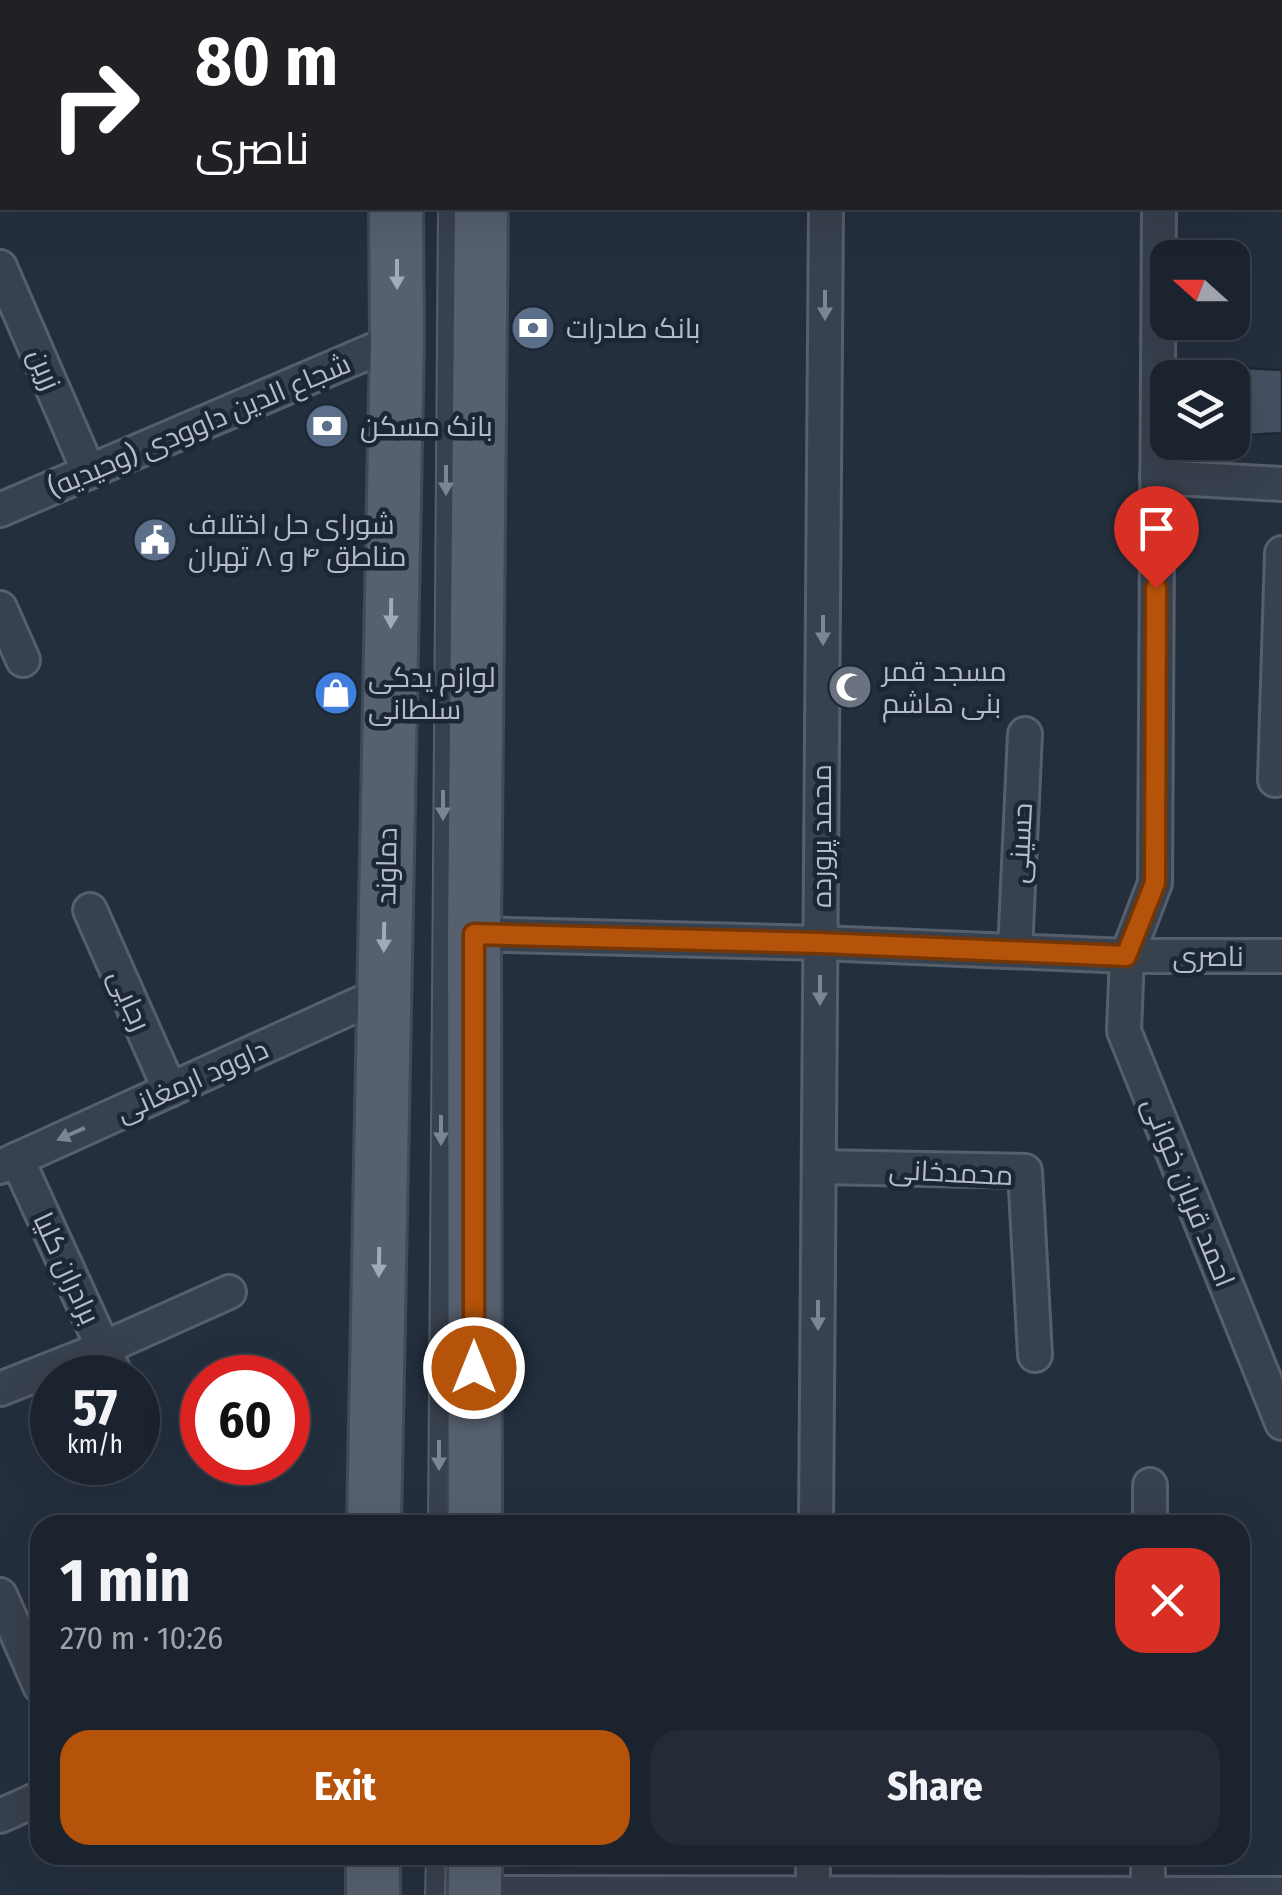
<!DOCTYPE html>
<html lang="en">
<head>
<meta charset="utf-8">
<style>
  :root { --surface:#1b232e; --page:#242b36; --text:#f1f3f6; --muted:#a0a4aa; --line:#39404a; --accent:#b45309 }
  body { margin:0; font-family:"Fira Sans Condensed",Cairo,sans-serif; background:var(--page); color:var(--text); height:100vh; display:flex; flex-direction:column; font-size:38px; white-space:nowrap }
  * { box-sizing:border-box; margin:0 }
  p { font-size:32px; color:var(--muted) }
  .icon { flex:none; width:55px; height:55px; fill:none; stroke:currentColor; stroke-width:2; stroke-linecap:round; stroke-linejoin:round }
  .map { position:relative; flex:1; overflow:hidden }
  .panel { position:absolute; left:30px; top:1515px; width:1220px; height:350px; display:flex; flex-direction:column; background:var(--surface); border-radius:30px; box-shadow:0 10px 40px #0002,0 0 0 2px var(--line) }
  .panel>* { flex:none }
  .banner { position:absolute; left:0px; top:0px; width:1282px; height:210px; box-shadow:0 10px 40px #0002,0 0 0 2px var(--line); background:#202124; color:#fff; overflow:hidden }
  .needle { width:65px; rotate:291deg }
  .controls { position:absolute; left:1150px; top:240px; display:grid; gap:20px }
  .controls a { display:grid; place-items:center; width:100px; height:100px; border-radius:20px; background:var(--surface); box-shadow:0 10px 40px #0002,0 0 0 2px var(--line); font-size:50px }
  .speed { position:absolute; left:30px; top:1355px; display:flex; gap:20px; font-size:50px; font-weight:700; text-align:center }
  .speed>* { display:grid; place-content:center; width:130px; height:130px; border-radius:50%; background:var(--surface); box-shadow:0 10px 40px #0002,0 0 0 2px var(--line); line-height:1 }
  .speed small { font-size:25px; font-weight:400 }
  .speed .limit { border:15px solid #d22; background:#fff; color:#111 }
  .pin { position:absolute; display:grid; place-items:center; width:85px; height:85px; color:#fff; margin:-102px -42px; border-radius:50% 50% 50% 0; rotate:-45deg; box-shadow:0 0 10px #0007 }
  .pin .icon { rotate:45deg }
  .me { position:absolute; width:110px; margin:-55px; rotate:0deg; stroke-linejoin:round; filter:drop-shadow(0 0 8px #0008) }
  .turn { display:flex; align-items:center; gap:35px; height:210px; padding:0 30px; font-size:45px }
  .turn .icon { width:130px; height:130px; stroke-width:2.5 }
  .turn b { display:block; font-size:70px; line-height:85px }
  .round { display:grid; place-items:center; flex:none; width:105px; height:105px; border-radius:30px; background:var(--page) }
  .overview { display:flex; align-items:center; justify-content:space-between; height:170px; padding:0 30px }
  h1 { font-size:60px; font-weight:700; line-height:75px }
  .button { display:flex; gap:20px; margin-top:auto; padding:20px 30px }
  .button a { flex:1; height:115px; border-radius:30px; background:var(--accent); color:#fff; font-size:40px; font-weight:700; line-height:115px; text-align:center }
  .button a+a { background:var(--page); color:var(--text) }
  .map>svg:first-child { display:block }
  .building { fill:#455162; stroke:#1f2835; stroke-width:2.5 }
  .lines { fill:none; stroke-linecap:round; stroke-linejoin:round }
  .lane-casing { stroke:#565f6c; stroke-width:22 }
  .street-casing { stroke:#565f6c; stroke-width:38 }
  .primary-casing { stroke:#414a57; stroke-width:58 }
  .lane { stroke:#38414e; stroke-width:18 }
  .street { stroke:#38414e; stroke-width:32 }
  .primary { stroke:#56606e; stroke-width:52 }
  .oneway { fill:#a1aab7 }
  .oneway2 { fill:#7c8592 }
  .route-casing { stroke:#753606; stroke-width:25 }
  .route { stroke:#b45309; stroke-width:18 }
  .labels { text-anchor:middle; stroke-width:9; stroke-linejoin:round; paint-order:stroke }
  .poi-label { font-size:28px; fill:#b4bcc9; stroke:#1d2633; text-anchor:start }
  .street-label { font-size:28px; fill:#b4bcc9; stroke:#1d2633 }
</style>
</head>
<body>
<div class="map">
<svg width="1282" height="1895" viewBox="0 0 1282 1895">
  <rect width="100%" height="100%" fill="#242f3e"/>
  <g class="building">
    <path d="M1169,364L1282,370V433L1232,436V378H1169Z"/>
    <path d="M521,1855H677V1863L534,1867L525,1866Z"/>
  </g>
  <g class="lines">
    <defs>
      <g id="lane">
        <path d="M449,2V0"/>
        <path d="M438,1525L448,208"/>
        <path d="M435,1895L436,1855"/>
      </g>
      <g id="street">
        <path d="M828,2V0"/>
        <path d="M1159,208L1155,883L1127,956L1124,1031L1282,1423"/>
        <path d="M0,267L89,472"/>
        <path d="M1157,477L1282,484"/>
        <path d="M0,510L397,340"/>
        <path d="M0,608L23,660"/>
        <path d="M1275,780L1282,553"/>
        <path d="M90,910L170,1090"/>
        <path d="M474,934L821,943L1127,956H1282"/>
        <path d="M1015,951L1025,734"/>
        <path d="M17,1159L117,1378"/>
        <path d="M0,1167L383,993"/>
        <path d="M819,1167L1025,1171L1035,1355"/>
        <path d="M0,1389L104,1348L229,1292"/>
        <path d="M816,1525L826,208"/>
        <path d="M1150,1525V1485"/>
        <path d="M0,1595L40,1686"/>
        <path d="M0,1816L40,1798"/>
        <path d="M475,1893L1282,1894"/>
        <path d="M813,1895V1855"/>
        <path d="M1148,1895V1855"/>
      </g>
      <g id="primary">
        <path d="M394,0V2"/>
        <path d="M483,2V0"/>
        <path d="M374,1525L397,340L396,208"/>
        <path d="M475,1525L474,934L481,208"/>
        <path d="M373,1855V1895"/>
        <path d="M475,1855V1895"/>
      </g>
    </defs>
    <use href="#lane" class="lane-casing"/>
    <use href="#street" class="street-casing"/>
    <use href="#primary" class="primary-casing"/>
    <use href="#lane" class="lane"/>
    <use href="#street" class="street"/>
    <use href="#primary" class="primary"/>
  </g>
  <defs><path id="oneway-solid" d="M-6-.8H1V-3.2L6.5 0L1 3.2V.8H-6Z" transform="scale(2.5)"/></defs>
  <g class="oneway">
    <use href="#oneway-solid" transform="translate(397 274) rotate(90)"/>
    <use href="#oneway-solid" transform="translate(391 613) rotate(91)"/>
    <use href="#oneway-solid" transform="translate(384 937) rotate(91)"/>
    <use href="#oneway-solid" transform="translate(379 1262) rotate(91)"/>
  </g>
  <g class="oneway2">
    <use href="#oneway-solid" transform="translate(825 305) rotate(90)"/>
    <use href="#oneway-solid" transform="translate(446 480) rotate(90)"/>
    <use href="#oneway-solid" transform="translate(823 630) rotate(90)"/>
    <use href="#oneway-solid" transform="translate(443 805) rotate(90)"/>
    <use href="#oneway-solid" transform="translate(820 990) rotate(90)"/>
    <use href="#oneway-solid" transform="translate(441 1130) rotate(90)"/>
    <use href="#oneway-solid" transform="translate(71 1134) rotate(156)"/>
    <use href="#oneway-solid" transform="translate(818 1315) rotate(90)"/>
    <use href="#oneway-solid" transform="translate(439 1455) rotate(90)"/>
  </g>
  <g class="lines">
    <defs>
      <path id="route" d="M474,1368V934L820,943L1126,956L1155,883L1156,588"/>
    </defs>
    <use href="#route" class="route-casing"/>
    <use href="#route" class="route"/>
  </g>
  <defs>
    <symbol id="bank-disc" viewBox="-11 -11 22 22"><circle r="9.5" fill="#5c6f8a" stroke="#1d2633"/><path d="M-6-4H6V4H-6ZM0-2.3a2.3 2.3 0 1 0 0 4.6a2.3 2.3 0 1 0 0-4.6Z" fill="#fff"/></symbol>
    <symbol id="civic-disc" viewBox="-11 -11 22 22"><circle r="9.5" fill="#5c6f8a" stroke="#1d2633"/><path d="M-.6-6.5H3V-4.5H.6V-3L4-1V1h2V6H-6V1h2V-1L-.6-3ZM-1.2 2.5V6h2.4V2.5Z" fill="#fff"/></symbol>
    <symbol id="mosque-disc" viewBox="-11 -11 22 22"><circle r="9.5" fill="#6b7280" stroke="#1d2633"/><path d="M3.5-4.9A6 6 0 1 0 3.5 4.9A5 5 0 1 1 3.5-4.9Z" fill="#fff"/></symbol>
    <symbol id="shop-disc" viewBox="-11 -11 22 22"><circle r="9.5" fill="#3f7fe0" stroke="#1d2633"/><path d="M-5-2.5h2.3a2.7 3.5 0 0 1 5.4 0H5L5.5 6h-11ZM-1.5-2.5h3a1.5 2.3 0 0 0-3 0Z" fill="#fff"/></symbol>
  </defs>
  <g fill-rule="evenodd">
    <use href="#bank-disc" x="508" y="303" width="50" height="50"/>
    <use href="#bank-disc" x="302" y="401" width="50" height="50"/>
    <use href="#civic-disc" x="130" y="515" width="50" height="50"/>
    <use href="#mosque-disc" x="825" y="662" width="50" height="50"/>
    <use href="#shop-disc" x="311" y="668" width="50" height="50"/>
  </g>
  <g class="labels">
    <g class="poi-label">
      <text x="566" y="338">بانک صادرات</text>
      <text x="360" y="436">بانک مسکن</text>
      <text x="188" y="534">شورای حل اختلاف<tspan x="188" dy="32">مناطق ۴ و ۸ تهران</tspan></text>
      <text x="882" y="681">مسجد قمر<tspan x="882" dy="32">بنی هاشم</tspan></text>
      <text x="368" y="687">لوازم یدکی<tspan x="368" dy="32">سلطانی</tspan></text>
    </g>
    <g class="street-label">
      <text transform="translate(45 369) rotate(67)" y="10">زرین</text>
      <text transform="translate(199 425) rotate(-23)" y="10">شجاع الدین داوودی (وحیدیه)</text>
      <text transform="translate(821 836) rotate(-90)" y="10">محمد پرورده</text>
      <text transform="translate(1020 843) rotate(-87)" y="10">حسینی</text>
      <text transform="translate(386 866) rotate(-89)" y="10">دماوند</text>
      <text x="1208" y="966">ناصری</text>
      <text transform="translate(130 1000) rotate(66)" y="10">رجایی</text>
      <text transform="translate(192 1080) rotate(-24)" y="10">داوود ارمغانی</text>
      <text transform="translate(951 1172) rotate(3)" y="10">محمدخانی</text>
      <text transform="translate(1189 1192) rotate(68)" y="10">احمد قربان خوانی</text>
      <text transform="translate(67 1268) rotate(65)" y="10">برادران کلیا</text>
    </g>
  </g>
</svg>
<div class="controls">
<a><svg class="needle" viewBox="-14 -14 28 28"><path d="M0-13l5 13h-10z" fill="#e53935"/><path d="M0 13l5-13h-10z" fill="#a0a4aa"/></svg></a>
<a><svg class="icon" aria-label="layers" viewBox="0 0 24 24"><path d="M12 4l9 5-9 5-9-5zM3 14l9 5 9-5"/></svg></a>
</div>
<div class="speed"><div>57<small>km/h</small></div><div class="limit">60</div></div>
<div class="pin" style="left:1156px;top:588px;background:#d93025"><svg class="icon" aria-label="arrive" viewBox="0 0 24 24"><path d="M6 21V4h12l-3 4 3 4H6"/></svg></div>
<svg class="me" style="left:474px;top:1368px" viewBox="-20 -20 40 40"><circle r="17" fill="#b45309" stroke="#fff" stroke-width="3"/><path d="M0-11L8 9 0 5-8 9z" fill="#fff"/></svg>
<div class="banner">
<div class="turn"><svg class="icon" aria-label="right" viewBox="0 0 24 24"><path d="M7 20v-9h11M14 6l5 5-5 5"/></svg><div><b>80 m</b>ناصری</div></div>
</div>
<section class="panel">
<div class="overview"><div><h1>1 min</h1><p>270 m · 10:26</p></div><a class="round" style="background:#d93025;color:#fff"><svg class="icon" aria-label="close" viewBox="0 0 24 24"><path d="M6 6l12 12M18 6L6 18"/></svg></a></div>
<div class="button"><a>Exit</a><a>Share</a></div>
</section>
</div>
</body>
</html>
